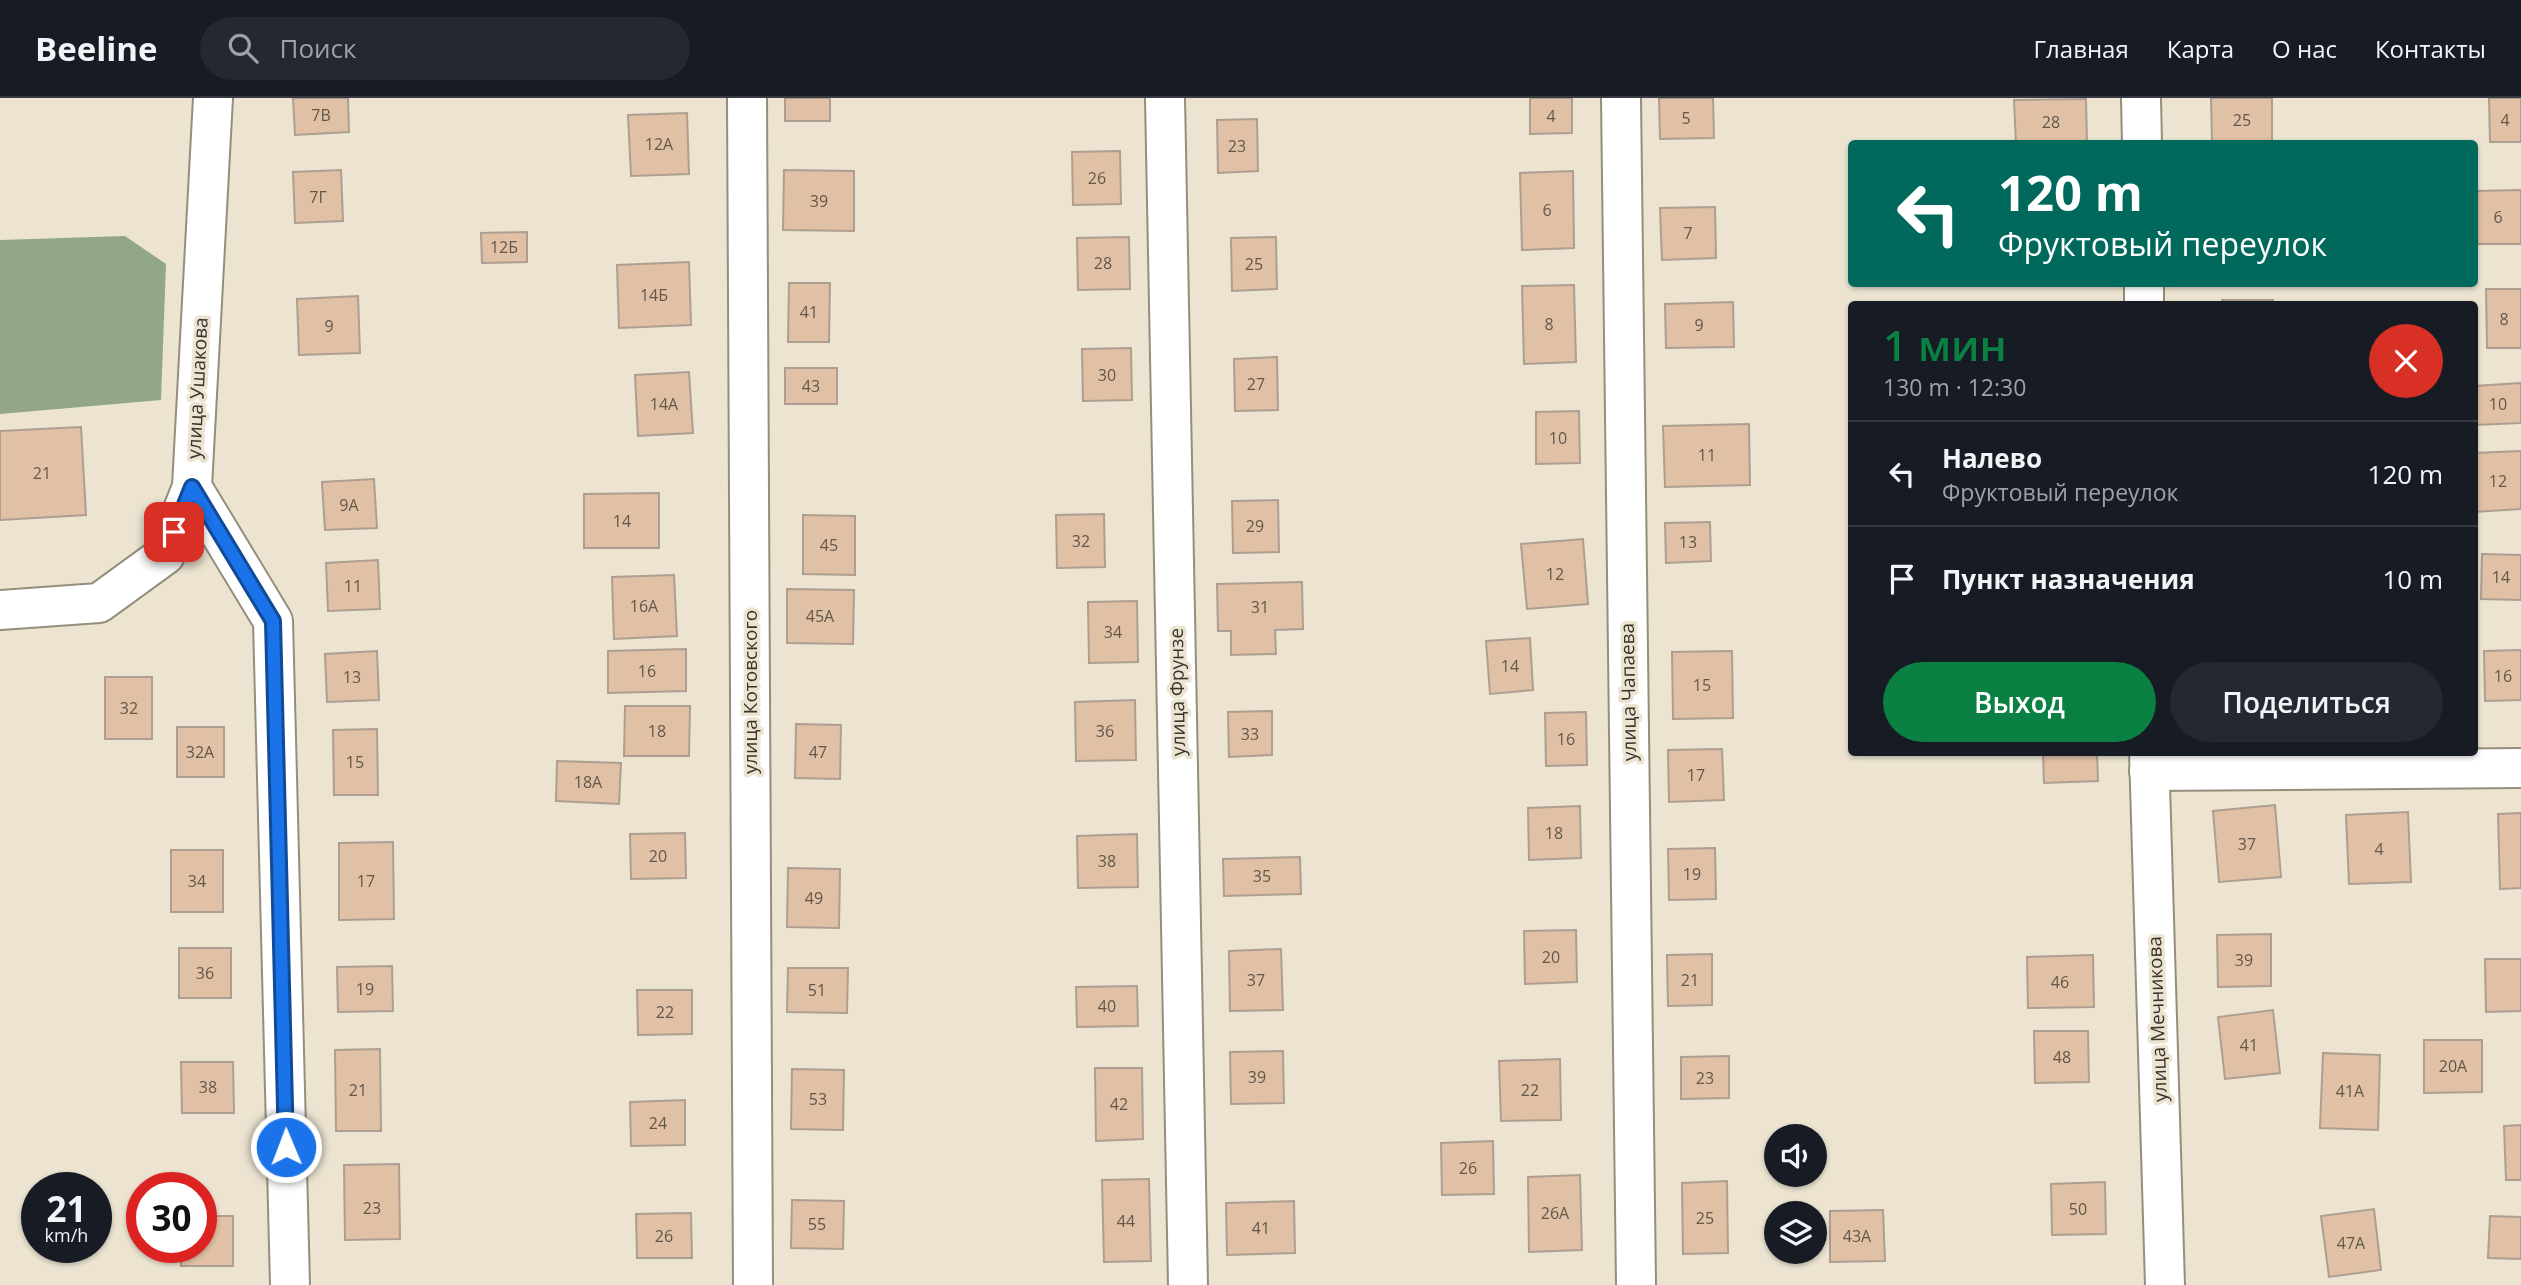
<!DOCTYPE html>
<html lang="ru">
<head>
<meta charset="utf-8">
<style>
  :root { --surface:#171b24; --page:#242831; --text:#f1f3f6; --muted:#9ea1a6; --line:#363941; --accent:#0b8043 }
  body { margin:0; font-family:"Open Sans",sans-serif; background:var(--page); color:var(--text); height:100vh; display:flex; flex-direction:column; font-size:26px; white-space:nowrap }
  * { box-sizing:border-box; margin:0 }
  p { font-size:23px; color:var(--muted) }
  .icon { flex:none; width:38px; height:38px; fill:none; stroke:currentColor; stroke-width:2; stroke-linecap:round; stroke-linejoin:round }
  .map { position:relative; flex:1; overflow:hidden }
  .panel { position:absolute; left:1848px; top:203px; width:630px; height:455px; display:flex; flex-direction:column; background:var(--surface); border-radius:7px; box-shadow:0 2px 5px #0004 }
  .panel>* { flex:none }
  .hud { position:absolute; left:1848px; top:42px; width:630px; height:147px; border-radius:7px; box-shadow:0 2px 5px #0004; background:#00695c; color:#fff; overflow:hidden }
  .controls { position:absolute; left:1764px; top:1026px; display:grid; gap:14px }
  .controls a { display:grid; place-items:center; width:63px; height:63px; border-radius:50%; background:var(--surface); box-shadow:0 2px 5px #0004; font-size:35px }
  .speed { position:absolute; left:21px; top:1074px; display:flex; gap:14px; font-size:35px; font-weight:700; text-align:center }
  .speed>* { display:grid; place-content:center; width:91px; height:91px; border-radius:50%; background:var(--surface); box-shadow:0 2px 5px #0004; line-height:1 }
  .speed small { font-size:18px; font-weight:400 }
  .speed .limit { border:10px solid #d22; background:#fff; color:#111 }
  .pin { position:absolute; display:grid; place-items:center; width:60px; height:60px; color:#fff; margin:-30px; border-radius:14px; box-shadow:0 4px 10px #0006 }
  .me { position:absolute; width:77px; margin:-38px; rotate:359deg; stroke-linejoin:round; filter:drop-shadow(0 0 5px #0008) }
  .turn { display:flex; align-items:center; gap:24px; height:147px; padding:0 35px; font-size:32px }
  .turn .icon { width:91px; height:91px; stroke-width:2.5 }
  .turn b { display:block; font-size:49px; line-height:60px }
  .round { display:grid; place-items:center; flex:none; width:74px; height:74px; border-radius:37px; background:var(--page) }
  .summary { display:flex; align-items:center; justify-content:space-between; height:119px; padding:0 35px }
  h1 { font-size:42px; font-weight:600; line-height:52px; color:var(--accent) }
  .button { display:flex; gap:14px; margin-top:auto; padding:14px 35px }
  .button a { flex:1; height:80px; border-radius:42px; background:var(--accent); color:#fff; font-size:28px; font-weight:600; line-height:80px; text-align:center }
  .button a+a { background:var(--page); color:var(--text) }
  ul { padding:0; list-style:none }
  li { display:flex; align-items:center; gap:21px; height:105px; padding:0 35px; border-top:2px solid var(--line) }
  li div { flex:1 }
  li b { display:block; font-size:26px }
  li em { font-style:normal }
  header { display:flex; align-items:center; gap:42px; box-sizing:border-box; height:98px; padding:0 35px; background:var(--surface); border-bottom:2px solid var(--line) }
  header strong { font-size:33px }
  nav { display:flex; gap:38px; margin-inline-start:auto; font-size:24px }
  .search { width:490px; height:63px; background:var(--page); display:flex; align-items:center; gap:18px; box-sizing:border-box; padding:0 24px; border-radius:38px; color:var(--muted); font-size:26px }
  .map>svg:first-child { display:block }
  .forest { fill:#91a786 }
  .building { fill:#e1c1a6; stroke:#ae9e91; stroke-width:2 }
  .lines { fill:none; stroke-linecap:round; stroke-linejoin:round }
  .street-casing { stroke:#958e7c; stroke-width:42 }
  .street { stroke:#fff; stroke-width:38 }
  .route-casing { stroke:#114b97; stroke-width:18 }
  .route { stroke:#1a73e8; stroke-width:12 }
  .labels { text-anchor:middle; stroke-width:7; stroke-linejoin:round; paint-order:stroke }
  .number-label { font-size:16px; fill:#62574b }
  .street-label { font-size:19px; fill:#37342d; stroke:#ece4d1 }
</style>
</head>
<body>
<header>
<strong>Beeline</strong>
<div class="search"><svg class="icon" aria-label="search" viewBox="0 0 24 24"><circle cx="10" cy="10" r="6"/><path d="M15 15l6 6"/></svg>Поиск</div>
<nav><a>Главная</a><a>Карта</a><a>О нас</a><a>Контакты</a></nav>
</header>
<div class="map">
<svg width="2521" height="1187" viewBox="0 0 2521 1187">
  <rect width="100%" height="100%" fill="#ece4d1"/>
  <path class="forest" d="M125,138L166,166L161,302L0,316V142Z"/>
  <g class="building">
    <path d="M293,0H348L349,34L295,37Z"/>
    <rect x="785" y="0" width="45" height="23"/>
    <path d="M1530,0H1572V35L1530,36Z"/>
    <path d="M1659,0H1713L1714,40L1660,41Z"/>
    <path d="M2211,0H2272V44H2212Z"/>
    <path d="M2489,0H2521V44H2490Z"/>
    <path d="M2086,1L2087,46H2016L2014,2Z"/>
    <path d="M687,15L689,76L631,78L628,17Z"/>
    <path d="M1257,21L1258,73L1218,75L1217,22Z"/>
    <path d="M1120,53L1121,106L1073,107L1072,54Z"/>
    <path d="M341,72L343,123L295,125L293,74Z"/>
    <path d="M784,72L854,73V133L783,132Z"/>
    <path d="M1573,73L1574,150L1522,152L1520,75Z"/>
    <path d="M2521,92V146H2474V93Z"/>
    <path d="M1715,109L1716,160L1662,162L1660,110Z"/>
    <path d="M527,134V164L482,165L481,135Z"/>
    <path d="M1129,139L1130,191L1078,192L1077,140Z"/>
    <path d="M1276,139L1277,191L1232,193L1231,140Z"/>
    <path d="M689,164L691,227L619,230L617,167Z"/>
    <path d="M789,185H830L829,244H788Z"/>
    <path d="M1574,187L1576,264L1524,266L1522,188Z"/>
    <path d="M2486,191H2521V250H2487Z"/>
    <path d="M358,198L360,255L299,257L297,201Z"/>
    <path d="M2222,202H2273L2272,206H2222Z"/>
    <path d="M1733,204L1734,249L1666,250L1665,206Z"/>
    <path d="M1131,250L1132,302L1083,303L1082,251Z"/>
    <path d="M1277,259L1278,312L1235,313L1234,261Z"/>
    <rect x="785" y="270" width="52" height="36"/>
    <path d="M689,274L693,335L638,338L635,277Z"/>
    <path d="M2521,285V325L2474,327V288Z"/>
    <path d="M1579,313L1580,365L1536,366V314Z"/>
    <path d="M1749,326L1750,387L1665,389L1663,328Z"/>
    <path d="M81,329L86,417L0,422V333Z"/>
    <path d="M2521,353V411L2474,414V355Z"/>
    <path d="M374,381L377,430L325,432L322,384Z"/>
    <path d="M659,395V450H584V396Z"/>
    <path d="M1278,402L1279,454L1233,455L1232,403Z"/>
    <path d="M1104,416L1105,469L1057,470L1056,417Z"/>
    <path d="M803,417L855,418V477L803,476Z"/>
    <path d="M1710,424L1711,463L1666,465L1665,425Z"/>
    <path d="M1583,441L1588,506L1527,511L1521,446Z"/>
    <path d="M2482,456L2521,457V502L2481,501Z"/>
    <path d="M378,462L380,511L328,513L326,465Z"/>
    <path d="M674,477L677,538L614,541L612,479Z"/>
    <path d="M1302,484L1303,531L1275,532L1276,556L1231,557V533H1218L1217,486Z"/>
    <path d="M787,491L854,492L853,546L787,545Z"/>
    <path d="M1137,503L1138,564L1089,565L1088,504Z"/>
    <path d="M1530,540L1533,592L1490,596L1486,543Z"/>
    <path d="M686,551V593L608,595V553Z"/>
    <path d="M2521,552V602L2485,603L2484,553Z"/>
    <path d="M377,553L379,602L327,604L325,556Z"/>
    <path d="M1732,553L1733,620L1673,621L1672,554Z"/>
    <rect x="105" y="579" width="47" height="62"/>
    <path d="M1135,602L1136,662L1076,663L1075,604Z"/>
    <path d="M625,608H690L689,658H624Z"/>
    <path d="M1272,613V657L1229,659L1228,614Z"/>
    <path d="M1586,614L1587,667L1546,668L1545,615Z"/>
    <path d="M796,626L841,627L840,681L795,680Z"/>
    <rect x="177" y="629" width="47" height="50"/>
    <path d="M377,631L378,697H334L333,632Z"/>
    <path d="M1722,651L1724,702L1669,704L1668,652Z"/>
    <path d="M2043,654H2097L2098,683L2044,685Z"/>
    <path d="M557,663L621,665L619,706L556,703Z"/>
    <path d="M2275,707L2281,779L2219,784L2213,713Z"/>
    <path d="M1580,708L1581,760L1529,762L1528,710Z"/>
    <path d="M2408,714L2411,784L2349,786L2346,717Z"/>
    <path d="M2521,715V790L2500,791L2498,716Z"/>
    <path d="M685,735L686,780L631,781L630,736Z"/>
    <path d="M1137,736L1138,789L1078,790L1077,738Z"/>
    <path d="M393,744L394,821L339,822V745Z"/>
    <path d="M1715,750L1716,801L1669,802L1668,751Z"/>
    <rect x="171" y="752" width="52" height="62"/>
    <path d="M1300,759L1301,796L1224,798L1223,761Z"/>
    <path d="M788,770L840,771L839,830L787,829Z"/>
    <path d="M1576,832L1577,884L1525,886L1524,833Z"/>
    <path d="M2271,836V888L2218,889L2217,837Z"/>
    <rect x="179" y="850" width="52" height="50"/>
    <path d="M1281,851L1283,912L1230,913L1229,853Z"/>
    <path d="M1712,856V907L1668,908L1667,857Z"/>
    <path d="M2093,857L2094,909L2028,910L2027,859Z"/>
    <path d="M2485,861H2521V913L2486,914Z"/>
    <path d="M392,868L393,913L338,914L337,869Z"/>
    <path d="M788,870H848L847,915L787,914Z"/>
    <path d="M1137,888L1138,928L1077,929L1076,889Z"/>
    <path d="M637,892H692V936L638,937Z"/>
    <path d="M2273,912L2280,975L2225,981L2218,919Z"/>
    <path d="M2034,933H2088L2089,984L2035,985Z"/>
    <path d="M2424,942H2482V994L2424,995Z"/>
    <path d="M380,951L381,1033H336L335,952Z"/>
    <path d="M1283,953L1284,1005L1231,1006L1230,954Z"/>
    <path d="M2323,955L2380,957L2378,1032L2320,1030Z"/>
    <path d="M1729,958V1000L1681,1001V959Z"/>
    <path d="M1560,961L1561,1022L1501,1023L1499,963Z"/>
    <path d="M181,964H233L234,1015H182Z"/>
    <path d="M1095,970H1142L1143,1041L1096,1043Z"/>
    <path d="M792,971L844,972L843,1032L791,1031Z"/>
    <path d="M685,1002V1047L631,1048L630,1004Z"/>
    <path d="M2521,1027V1082H2506L2504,1028Z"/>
    <path d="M1493,1043L1494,1096L1442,1097L1441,1045Z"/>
    <path d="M399,1066L400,1141L345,1142L344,1067Z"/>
    <path d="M1580,1077L1582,1152L1529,1154L1528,1079Z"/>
    <path d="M1149,1081L1151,1163L1104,1164L1102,1082Z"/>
    <path d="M1727,1083L1728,1155L1683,1156L1682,1085Z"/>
    <path d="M2105,1084L2106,1136L2052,1137L2051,1086Z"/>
    <path d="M792,1102L844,1103L843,1151L791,1150Z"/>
    <path d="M1294,1103L1295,1155L1227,1157L1226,1105Z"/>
    <path d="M2374,1111L2381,1172L2329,1179L2321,1118Z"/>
    <path d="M1883,1112L1885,1163L1830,1164V1113Z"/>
    <path d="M691,1115L692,1160H637L636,1116Z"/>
    <path d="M201,1118H233V1168H181V1150H201Z"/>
    <path d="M2490,1118L2521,1119V1161L2488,1160Z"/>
  </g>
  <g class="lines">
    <defs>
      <g id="street">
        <path d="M213,0L192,389L273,523L290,1187"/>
        <path d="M747,0L753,1187"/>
        <path d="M1165,0L1188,1187"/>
        <path d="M1621,0L1636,1187"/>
        <path d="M2141,0L2142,46"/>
        <path d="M2144,186V206"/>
        <path d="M0,512L99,505L165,457L192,389"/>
        <path d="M2149,654L2165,1187"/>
        <path d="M2149,673L2521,670"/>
      </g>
    </defs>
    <use href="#street" class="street-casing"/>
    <use href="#street" class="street"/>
  </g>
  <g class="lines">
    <defs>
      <path id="route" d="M174,434L192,389L273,523L286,1049"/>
    </defs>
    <use href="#route" class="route-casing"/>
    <use href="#route" class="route"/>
  </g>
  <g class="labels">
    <g class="number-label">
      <text x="321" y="23">7В</text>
      <text x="1551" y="24">4</text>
      <text x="1686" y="26">5</text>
      <text x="2242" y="28">25</text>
      <text x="2505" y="28">4</text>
      <text x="2051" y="30">28</text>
      <text x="659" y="52">12А</text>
      <text x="1237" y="54">23</text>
      <text x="1097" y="86">26</text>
      <text x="318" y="105">7Г</text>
      <text x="819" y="109">39</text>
      <text x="1547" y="118">6</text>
      <text x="2498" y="125">6</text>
      <text x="1688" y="141">7</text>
      <text x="504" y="155">12Б</text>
      <text x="1103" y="171">28</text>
      <text x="1254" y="172">25</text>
      <text x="654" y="203">14Б</text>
      <text x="809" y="220">41</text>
      <text x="2504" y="227">8</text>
      <text x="1549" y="232">8</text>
      <text x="1699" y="233">9</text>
      <text x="329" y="234">9</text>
      <text x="1107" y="283">30</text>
      <text x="1256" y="292">27</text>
      <text x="811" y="294">43</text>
      <text x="664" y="312">14А</text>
      <text x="2498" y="312">10</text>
      <text x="1558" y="346">10</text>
      <text x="1707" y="363">11</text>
      <text x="42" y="381">21</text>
      <text x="2498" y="389">12</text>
      <text x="349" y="413">9А</text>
      <text x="622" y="429">14</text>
      <text x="1255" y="434">29</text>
      <text x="1081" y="449">32</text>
      <text x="1688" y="450">13</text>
      <text x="829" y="453">45</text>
      <text x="1555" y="482">12</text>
      <text x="2501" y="485">14</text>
      <text x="353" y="494">11</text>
      <text x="644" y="514">16А</text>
      <text x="1260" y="515">31</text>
      <text x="820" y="524">45А</text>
      <text x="1113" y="540">34</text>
      <text x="1510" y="574">14</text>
      <text x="647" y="579">16</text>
      <text x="2503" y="584">16</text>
      <text x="352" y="585">13</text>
      <text x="1702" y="593">15</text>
      <text x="129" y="616">32</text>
      <text x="657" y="639">18</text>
      <text x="1105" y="639">36</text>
      <text x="1250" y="642">33</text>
      <text x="1566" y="647">16</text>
      <text x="200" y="660">32А</text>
      <text x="818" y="660">47</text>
      <text x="355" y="670">15</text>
      <text x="1696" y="683">17</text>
      <text x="588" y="690">18А</text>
      <text x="1554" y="741">18</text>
      <text x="2247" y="752">37</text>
      <text x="2379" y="757">4</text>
      <text x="658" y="764">20</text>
      <text x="1107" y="769">38</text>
      <text x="1692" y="782">19</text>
      <text x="1262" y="784">35</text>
      <text x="197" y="789">34</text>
      <text x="366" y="789">17</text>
      <text x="814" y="806">49</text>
      <text x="1551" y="865">20</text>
      <text x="2244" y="868">39</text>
      <text x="205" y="881">36</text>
      <text x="1256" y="888">37</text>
      <text x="1690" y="888">21</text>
      <text x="2060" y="890">46</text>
      <text x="365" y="897">19</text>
      <text x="817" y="898">51</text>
      <text x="1107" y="914">40</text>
      <text x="665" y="920">22</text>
      <text x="2249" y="953">41</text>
      <text x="2062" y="965">48</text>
      <text x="2453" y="974">20А</text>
      <text x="1257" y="985">39</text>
      <text x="1705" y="986">23</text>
      <text x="208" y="995">38</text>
      <text x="358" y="998">21</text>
      <text x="1530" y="998">22</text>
      <text x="2350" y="999">41А</text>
      <text x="818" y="1007">53</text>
      <text x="1119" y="1012">42</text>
      <text x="658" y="1031">24</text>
      <text x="1468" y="1076">26</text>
      <text x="372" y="1116">23</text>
      <text x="2078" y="1117">50</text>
      <text x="1555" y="1121">26А</text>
      <text x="1705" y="1126">25</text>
      <text x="1126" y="1129">44</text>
      <text x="817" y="1132">55</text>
      <text x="1261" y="1136">41</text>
      <text x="664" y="1144">26</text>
      <text x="1857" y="1144">43А</text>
      <text x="2351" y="1151">47А</text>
    </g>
    <g class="street-label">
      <text transform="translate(197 290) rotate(-87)" y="7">улица Ушакова</text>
      <text transform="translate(750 594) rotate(-90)" y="7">улица Котовского</text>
      <text transform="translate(1177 594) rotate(-91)" y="7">улица Фрунзе</text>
      <text transform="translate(1628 594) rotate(-91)" y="7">улица Чапаева</text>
      <text transform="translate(2157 921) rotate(-92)" y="7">улица Мечникова</text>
    </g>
  </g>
</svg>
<div class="controls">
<a><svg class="icon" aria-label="sound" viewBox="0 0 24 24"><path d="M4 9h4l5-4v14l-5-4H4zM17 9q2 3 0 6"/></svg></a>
<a><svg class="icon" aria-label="layers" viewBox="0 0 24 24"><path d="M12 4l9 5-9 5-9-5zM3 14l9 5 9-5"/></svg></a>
</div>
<div class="speed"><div>21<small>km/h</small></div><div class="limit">30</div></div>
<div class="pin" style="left:174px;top:434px;background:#d93025"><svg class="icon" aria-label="arrive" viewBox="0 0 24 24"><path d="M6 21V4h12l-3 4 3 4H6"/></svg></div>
<svg class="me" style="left:286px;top:1049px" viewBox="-20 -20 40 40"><circle r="17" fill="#1a73e8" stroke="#fff" stroke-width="3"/><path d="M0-11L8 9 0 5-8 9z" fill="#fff"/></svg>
<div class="hud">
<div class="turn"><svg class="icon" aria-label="left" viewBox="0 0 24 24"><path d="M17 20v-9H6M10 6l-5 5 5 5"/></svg><div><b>120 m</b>Фруктовый переулок</div></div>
</div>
<section class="panel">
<div class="summary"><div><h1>1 мин</h1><p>130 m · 12:30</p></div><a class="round" style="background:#d93025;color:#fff"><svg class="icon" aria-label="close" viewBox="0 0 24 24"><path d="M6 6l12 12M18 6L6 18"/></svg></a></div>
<ul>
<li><svg class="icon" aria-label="left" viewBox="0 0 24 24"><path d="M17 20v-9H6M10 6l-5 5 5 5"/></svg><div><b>Налево</b><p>Фруктовый переулок</p></div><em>120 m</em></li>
<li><svg class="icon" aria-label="arrive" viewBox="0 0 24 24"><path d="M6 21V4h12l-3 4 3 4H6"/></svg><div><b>Пункт назначения</b></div><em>10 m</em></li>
</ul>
<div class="button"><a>Выход</a><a>Поделиться</a></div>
</section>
</div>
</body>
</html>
